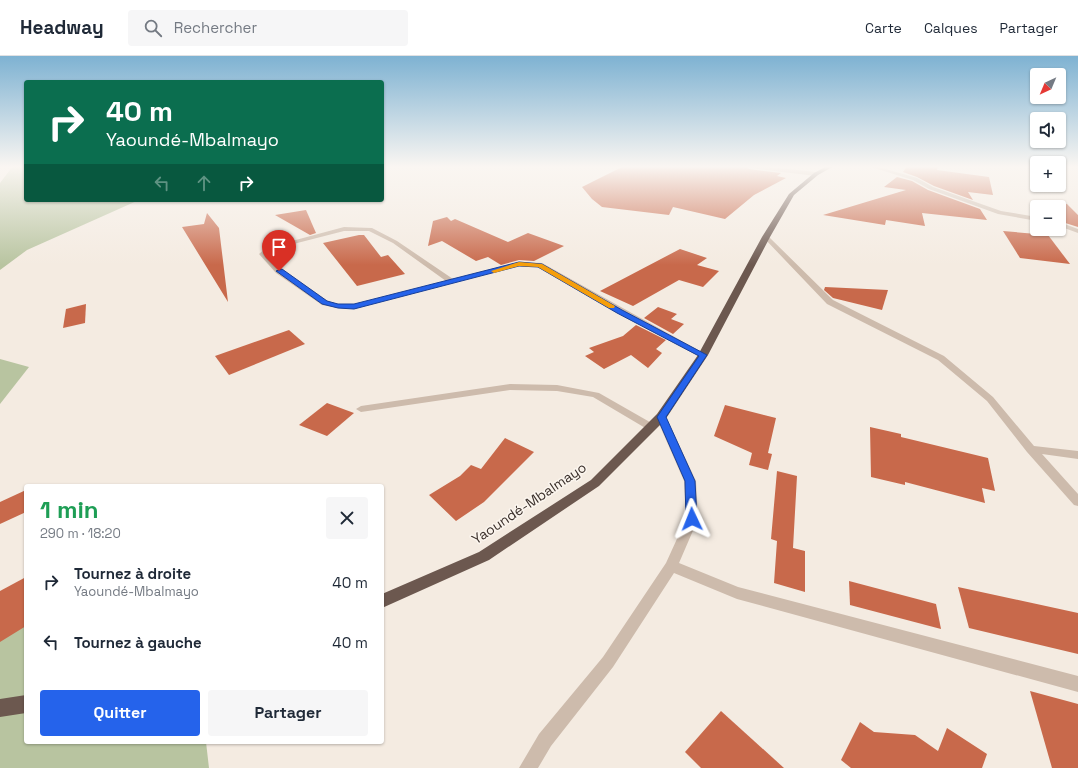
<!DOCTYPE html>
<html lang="fr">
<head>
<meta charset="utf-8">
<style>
  :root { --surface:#fff; --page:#f6f6f7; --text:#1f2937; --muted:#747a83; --line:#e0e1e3; --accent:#2563eb }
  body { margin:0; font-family:"Space Grotesk",sans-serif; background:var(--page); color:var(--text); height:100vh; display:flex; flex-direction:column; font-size:15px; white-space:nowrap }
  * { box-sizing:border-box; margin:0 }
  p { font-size:13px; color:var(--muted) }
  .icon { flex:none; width:22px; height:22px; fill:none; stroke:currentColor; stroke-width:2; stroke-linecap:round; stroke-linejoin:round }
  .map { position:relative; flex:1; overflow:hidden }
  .sheet { position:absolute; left:24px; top:428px; width:360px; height:260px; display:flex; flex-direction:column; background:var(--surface); border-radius:4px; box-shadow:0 1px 3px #0004 }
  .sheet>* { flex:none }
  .hud { position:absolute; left:24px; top:24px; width:360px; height:122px; border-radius:4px; box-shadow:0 1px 3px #0004; background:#0b6e4f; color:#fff; overflow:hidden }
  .needle { width:26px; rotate:224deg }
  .controls { position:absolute; left:1030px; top:12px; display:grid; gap:8px }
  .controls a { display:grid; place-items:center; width:36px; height:36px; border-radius:4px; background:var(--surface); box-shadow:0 1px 3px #0004; font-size:20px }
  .pin { position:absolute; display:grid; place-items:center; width:34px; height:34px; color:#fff; margin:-41px -17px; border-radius:50% 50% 50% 0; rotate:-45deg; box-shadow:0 0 4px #0007 }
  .pin .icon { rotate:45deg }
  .me { position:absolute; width:44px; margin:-22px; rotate:358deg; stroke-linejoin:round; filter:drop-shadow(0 0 3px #0008) }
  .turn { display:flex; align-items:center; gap:14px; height:84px; padding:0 16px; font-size:18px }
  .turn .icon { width:52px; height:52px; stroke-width:2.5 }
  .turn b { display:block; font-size:28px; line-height:34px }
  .lanes { display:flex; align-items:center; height:38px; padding:0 16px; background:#0003; justify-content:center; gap:20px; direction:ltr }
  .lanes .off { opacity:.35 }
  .round { display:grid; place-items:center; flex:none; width:42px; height:42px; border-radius:4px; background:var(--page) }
  .head { display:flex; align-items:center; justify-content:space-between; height:68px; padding:0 16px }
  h1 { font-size:24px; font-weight:600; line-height:30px; color:#1e9e55 }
  .button { display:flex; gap:8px; margin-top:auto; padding:8px 16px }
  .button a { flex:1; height:46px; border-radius:4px; background:var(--accent); color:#fff; font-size:16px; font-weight:600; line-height:46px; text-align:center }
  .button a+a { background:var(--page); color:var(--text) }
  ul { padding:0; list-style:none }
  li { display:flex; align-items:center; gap:12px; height:60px; padding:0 16px }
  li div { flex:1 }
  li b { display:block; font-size:15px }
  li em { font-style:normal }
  header { display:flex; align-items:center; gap:24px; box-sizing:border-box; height:56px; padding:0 20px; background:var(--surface); border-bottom:1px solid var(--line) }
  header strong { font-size:19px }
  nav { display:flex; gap:22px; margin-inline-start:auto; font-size:14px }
  .search { width:280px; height:36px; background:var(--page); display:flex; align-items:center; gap:10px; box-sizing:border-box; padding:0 14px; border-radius:4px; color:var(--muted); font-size:15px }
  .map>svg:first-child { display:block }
  .green { fill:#b8c4a0 }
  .building { fill:#c8694b }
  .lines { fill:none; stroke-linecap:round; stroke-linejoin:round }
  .minor { fill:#cdbbac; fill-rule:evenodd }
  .trunk { fill:#6c584f; fill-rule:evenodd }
  .route { fill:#2563eb; stroke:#184099 }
  .slow { fill:#f59e0b }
  .labels { text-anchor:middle; stroke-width:3; stroke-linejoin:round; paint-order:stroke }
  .street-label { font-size:14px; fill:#3b302b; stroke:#fbf5ee }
</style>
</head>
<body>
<header>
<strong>Headway</strong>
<div class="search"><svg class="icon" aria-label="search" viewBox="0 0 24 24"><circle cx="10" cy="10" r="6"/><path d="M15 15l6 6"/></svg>Rechercher</div>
<nav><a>Carte</a><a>Calques</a><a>Partager</a></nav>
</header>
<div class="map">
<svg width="1078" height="712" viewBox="0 0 1078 712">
  <rect width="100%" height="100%" fill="#f4ebe1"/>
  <g class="green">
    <path d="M13,110H26V144H139L27,194L0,214V127Z"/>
    <path d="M0,303L29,311L0,348Z"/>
    <path d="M0,563L26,565V686H206L209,712H0Z"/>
  </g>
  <g class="building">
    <path d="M624,110H746L749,113L781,117L777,120L786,122L754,139L725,163L673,151L669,159L602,151L592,143L582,131Z"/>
    <path d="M907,110H926L938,111L937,114L989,121L993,139L968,136L973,144L934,130L917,121L903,116Z"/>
    <path d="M897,121L912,125L928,134L980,153L987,164L922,157L925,170L886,164L885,169L823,159L906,134L884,131Z"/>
    <path d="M1036,145L1067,148L1078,159V171L1059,165V151H1042Z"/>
    <path d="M306,154L316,177L310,179L275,159Z"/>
    <path d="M207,157L219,172L228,246L182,171L204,168Z"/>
    <path d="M447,161L451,165L455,163L508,186L528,177L564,190L534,205L519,204L501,209L488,201L476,205L442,185L428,190L433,165Z"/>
    <path d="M1003,175L1048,179L1070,208L1020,202Z"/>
    <path d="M359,179H364L381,201L388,199L405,218L357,230L323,187Z"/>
    <path d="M680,193L707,202L697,209L719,215L703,231L679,224L633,250L600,235Z"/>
    <path d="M825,231L888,234L882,254L833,242L824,234Z"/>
    <path d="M86,248L85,267L63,272L66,253Z"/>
    <path d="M658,251L677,258L671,263L684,268L673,278L644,262Z"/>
    <path d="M636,269L666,284L656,293L662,297L648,312L631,299L604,313L585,300L594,296L589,292L623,280Z"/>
    <path d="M289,274L305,288L229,319L215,300Z"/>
    <path d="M327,347L354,357L327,380L299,369Z"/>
    <path d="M725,349L776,362L768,397L772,398L768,414L749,409L752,397L714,380Z"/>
    <path d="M870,371L901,378V381L988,402L995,435L982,432L985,447L905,426V429L871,421Z"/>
    <path d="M505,382L534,396L484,446L456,465L429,439L460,420L471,409L481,413Z"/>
    <path d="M777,415L797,420L793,492L805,495V536L774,527L777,485L771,483Z"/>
    <path d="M26,434V456L0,468V446Z"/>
    <path d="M26,521V570L0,586V535Z"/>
    <path d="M849,525L936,548L941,573L850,549Z"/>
    <path d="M958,531L1078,557V598L969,572Z"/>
    <path d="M1030,635L1078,648V712H1052Z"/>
    <path d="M721,655L784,712H701L685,696Z"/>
    <path d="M860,666L874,676L915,679L938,695L947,672L987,698L982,712H851L841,704Z"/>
  </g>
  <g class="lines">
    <g class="minor">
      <path d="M747,110H759L816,116L819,118L816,120L749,112Z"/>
      <path d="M868,110H875L917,122L933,131L1001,155L1037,161V165L998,158L929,133L913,124Z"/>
      <path d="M1059,166L1078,173V177L1059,170Z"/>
      <path d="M344,171L372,172L397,185L453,223L519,206L542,207L707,299L703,302L700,301L617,257L537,211L519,210L354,253L338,252L322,249L276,217L259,198L266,192ZM344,175H369L393,187L446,225L354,249L338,248L328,245L282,213L266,198L270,194Z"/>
      <path d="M764,180H768L833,244L944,300L993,341L1034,390L1078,395V403L1042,398L1078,438V450L1074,449L1027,396L987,345L938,304L827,248L764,182Z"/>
      <path d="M510,328L557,329L599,337L655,369L656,371L655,373H647L593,341L557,335L510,334L361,356L356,353L361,350Z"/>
      <path d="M661,358L666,361L696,425L698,463L679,507L738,531L1078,620V636L737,543L674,517L613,611L551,690L538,712H519L539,678L603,601L666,507L686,463L684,425L656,361Z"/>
    </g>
    <g class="trunk">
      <path d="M827,110H834L818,119L794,139L770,181L708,299L665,364L599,430L489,504L382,552V538L479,496L591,424L657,358L698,299L762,181L789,138L814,117Z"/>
      <path d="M26,639V657L0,661V643Z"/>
    </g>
  </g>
  <linearGradient id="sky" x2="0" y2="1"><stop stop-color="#7eb2d2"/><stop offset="0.53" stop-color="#faf6f2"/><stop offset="1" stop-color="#faf6f2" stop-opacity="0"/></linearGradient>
  <rect width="1078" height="209" fill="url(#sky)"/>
  <path class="route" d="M519,206L542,208L622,254L707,299L666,361L695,425L697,463L696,466L692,467L688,466L686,463L685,425L657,361L699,300L617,257L538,211L519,210L354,253L338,252L322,248L276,215L282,213L327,245L338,248H354Z"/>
  <path class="slow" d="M519,206L542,208L615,250L614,252H609L538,211L519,210L494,217L491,215Z"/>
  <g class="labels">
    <g class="street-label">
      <text transform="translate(529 447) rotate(-34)" y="5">Yaoundé-Mbalmayo</text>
    </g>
  </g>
</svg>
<div class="controls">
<a><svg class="needle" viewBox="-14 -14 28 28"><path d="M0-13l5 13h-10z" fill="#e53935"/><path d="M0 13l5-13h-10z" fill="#747a83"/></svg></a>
<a><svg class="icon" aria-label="sound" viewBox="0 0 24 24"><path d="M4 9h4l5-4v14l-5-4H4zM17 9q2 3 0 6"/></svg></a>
<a>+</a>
<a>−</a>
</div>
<div class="pin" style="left:279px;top:215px;background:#d93025"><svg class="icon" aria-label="arrive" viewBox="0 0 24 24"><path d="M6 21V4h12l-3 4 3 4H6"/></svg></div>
<svg class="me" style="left:692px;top:463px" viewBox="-20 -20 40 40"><path d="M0-17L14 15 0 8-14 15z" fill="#2563eb" stroke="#fff" stroke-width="4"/></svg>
<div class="hud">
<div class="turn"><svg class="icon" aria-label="right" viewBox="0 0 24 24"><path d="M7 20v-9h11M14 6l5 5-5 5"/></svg><div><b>40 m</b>Yaoundé-Mbalmayo</div></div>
<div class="lanes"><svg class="icon off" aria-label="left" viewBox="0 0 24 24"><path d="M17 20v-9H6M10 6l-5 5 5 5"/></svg><svg class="icon off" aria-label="ahead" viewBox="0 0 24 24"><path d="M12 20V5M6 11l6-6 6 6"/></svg><svg class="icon" aria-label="right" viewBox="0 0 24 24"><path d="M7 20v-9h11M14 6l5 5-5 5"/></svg></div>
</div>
<section class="sheet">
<div class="head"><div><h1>1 min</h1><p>290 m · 18:20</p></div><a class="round"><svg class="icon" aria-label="close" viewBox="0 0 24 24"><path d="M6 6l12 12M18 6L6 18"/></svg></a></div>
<ul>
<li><svg class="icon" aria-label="right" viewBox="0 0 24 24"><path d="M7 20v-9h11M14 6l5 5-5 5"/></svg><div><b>Tournez à droite</b><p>Yaoundé-Mbalmayo</p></div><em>40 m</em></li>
<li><svg class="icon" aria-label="left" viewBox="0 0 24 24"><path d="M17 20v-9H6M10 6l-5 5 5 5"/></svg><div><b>Tournez à gauche</b></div><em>40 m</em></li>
</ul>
<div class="button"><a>Quitter</a><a>Partager</a></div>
</section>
</div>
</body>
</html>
